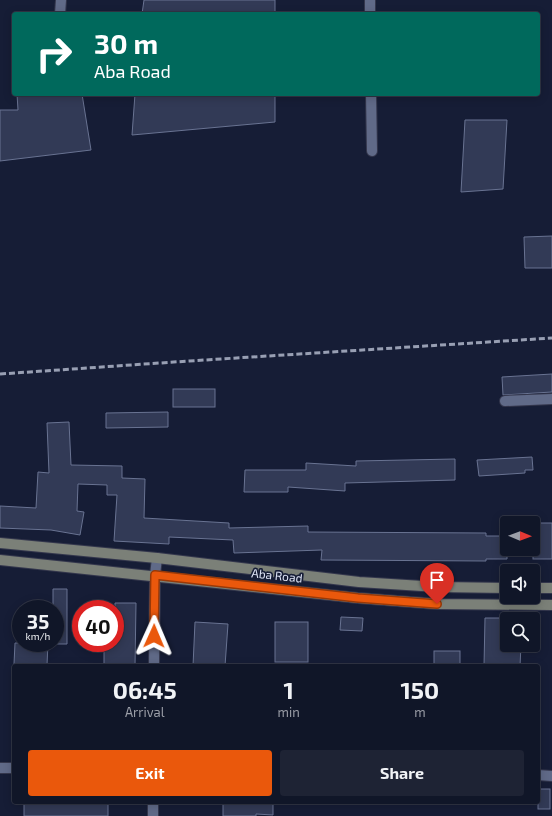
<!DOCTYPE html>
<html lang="en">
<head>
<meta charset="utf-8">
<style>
  :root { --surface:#101628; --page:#1e2334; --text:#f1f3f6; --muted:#9c9fa8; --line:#303545; --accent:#ea580c }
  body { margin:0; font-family:"Exo 2",sans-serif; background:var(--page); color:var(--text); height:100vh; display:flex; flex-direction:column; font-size:15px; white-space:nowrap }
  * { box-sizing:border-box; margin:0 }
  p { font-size:13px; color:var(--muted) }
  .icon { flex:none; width:22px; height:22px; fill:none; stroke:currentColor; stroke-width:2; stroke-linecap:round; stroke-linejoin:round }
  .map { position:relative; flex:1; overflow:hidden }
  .details { position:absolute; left:12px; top:664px; width:528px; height:140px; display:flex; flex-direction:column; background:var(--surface); border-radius:4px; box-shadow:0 2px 10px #0003,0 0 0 1px var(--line) }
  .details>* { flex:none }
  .guide { position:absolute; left:12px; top:12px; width:528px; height:84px; border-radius:4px; box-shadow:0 2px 10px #0003,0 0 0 1px var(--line); background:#00695c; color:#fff; overflow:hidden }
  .needle { width:26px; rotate:91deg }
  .controls { position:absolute; left:500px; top:516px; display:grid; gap:8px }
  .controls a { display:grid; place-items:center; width:40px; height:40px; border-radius:4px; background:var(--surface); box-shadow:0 2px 10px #0003,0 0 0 1px var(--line); font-size:20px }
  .speed { position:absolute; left:12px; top:600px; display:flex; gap:8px; font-size:20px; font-weight:700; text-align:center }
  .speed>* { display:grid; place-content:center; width:52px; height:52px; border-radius:50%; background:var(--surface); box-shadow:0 2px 10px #0003,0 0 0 1px var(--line); line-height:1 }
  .speed small { font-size:10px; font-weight:400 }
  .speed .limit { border:6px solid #d22; background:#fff; color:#111 }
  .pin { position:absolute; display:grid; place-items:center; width:34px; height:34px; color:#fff; margin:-41px -17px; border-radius:50% 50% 50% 0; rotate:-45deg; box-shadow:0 0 4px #0007 }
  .pin .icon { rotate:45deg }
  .me { position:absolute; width:44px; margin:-22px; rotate:1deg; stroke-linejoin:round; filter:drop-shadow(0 0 3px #0008) }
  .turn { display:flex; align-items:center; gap:14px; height:84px; padding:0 16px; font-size:18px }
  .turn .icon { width:52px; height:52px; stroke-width:2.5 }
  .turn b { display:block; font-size:28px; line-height:34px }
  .eta { display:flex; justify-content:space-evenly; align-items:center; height:68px; text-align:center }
  .eta b { font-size:24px; font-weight:700; line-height:28px }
  .primary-button { display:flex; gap:8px; margin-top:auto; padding:8px 16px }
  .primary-button a { flex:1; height:46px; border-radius:4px; background:var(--accent); color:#fff; font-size:16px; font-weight:700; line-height:46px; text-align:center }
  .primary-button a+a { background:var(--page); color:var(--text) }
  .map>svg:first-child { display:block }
  .building { fill:#323a56; stroke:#697392 }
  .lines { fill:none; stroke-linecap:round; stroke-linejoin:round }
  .minor-casing { stroke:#34374d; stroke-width:12 }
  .tertiary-casing { stroke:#34374d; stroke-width:12 }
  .secondary-casing { stroke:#34374d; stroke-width:12 }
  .minor { stroke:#606a88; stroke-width:10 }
  .tertiary { stroke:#606a88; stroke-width:10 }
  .secondary { stroke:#7b8078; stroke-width:10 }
  .rail { stroke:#989fb3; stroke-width:3; stroke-dasharray:6 3; stroke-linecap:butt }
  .route-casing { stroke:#983908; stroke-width:10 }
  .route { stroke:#ea580c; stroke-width:7 }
  .labels { text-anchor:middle; stroke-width:3.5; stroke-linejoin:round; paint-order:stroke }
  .street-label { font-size:12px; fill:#e0e6f8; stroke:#161d36 }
</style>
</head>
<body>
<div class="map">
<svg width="552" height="816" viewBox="0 0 552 816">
  <rect width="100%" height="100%" fill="#161d36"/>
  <g class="building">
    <path d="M144,0H275V14H142Z"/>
    <path d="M17,94H82L91,150L0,161V110H18Z"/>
    <path d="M135,94H275V122L132,135Z"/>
    <path d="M465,120H507L503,189L461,192Z"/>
    <path d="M552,236V268H525L524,237Z"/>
    <path d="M552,374V392L503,395L502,377Z"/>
    <rect x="173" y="389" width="42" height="18"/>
    <path d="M168,412V427L106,428V413Z"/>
    <path d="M69,422L71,465L122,466V478L145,479L144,518L229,523V528L308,526V532L486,533V536H507V559H486V561L321,560L322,550L234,553L233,540L169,537V544L114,541L117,495H107V485L78,484L77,511L84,512L80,535L51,530L0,528V506L36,508L38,472L49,473L47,423Z"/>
    <path d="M532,457L533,470H525V473L479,476L477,460Z"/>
    <path d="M455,459V480L345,483V491L288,487V492H244L245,470H306V463L356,466V461Z"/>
    <rect x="533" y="523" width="19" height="36"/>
    <path d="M53,589H67V644H55V609H53Z"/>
    <path d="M115,603H136L135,666H104V643H115Z"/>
    <path d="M341,617L363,618L362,631L340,630Z"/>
    <path d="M485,618H507L506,645H521L520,666H484Z"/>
    <path d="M195,622L228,624L225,666H193Z"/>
    <rect x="275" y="622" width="33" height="40"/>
    <path d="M15,643H48L47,665L14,664Z"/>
    <rect x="434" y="651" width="26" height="15"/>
    <rect x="538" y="789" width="12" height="20"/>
    <rect x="24" y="802" width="84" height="14"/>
    <path d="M223,802H273V815L256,814V816H223Z"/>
  </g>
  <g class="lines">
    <defs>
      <g id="minor">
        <path d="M370,0V14"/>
        <path d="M60,14L61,0"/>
        <path d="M371,94L372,151"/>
        <path d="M505,401L552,399"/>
        <path d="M0,768H14"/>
        <path d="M538,775L552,776"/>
      </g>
      <g id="tertiary">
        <path d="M154,666L155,575L157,558"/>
        <path d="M153,816V802"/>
      </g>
      <g id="secondary">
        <path d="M0,543L157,558L359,582L438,587L507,588"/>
        <path d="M0,560L358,598L437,604L552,605"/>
        <path d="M533,588H552"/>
      </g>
    </defs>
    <use href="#minor" class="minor-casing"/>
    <use href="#tertiary" class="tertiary-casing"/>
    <use href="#secondary" class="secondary-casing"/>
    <use href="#minor" class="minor"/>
    <use href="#tertiary" class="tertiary"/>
    <use href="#secondary" class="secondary"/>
    <path class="rail" d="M0,374L189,361L552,338"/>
  </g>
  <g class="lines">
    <defs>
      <path id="route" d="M154,636L155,575L358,598L437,604"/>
    </defs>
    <use href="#route" class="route-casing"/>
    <use href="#route" class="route"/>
  </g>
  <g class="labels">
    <g class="street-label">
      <text transform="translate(277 576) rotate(6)" y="4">Aba Road</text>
    </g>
  </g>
</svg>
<div class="controls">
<a><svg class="needle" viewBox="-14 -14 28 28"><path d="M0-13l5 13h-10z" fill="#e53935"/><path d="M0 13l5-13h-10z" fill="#9c9fa8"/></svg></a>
<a><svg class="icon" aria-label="sound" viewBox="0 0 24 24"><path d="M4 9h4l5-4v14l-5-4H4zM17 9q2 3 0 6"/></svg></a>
<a><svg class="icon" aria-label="search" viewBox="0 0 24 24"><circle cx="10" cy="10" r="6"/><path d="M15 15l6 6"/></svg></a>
</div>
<div class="speed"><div>35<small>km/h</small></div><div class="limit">40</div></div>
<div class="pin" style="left:437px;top:604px;background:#d93025"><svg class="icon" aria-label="arrive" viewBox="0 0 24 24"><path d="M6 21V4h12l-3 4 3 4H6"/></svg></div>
<svg class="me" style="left:154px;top:636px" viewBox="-20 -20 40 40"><path d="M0-17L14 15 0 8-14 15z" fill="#ea580c" stroke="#fff" stroke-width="4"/></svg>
<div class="guide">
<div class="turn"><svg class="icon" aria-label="right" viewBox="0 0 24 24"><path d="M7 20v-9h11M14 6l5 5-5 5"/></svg><div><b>30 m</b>Aba Road</div></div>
</div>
<section class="details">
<div class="eta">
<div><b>06:45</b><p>Arrival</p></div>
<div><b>1</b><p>min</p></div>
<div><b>150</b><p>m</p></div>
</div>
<div class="primary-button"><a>Exit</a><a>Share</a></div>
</section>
</div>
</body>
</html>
